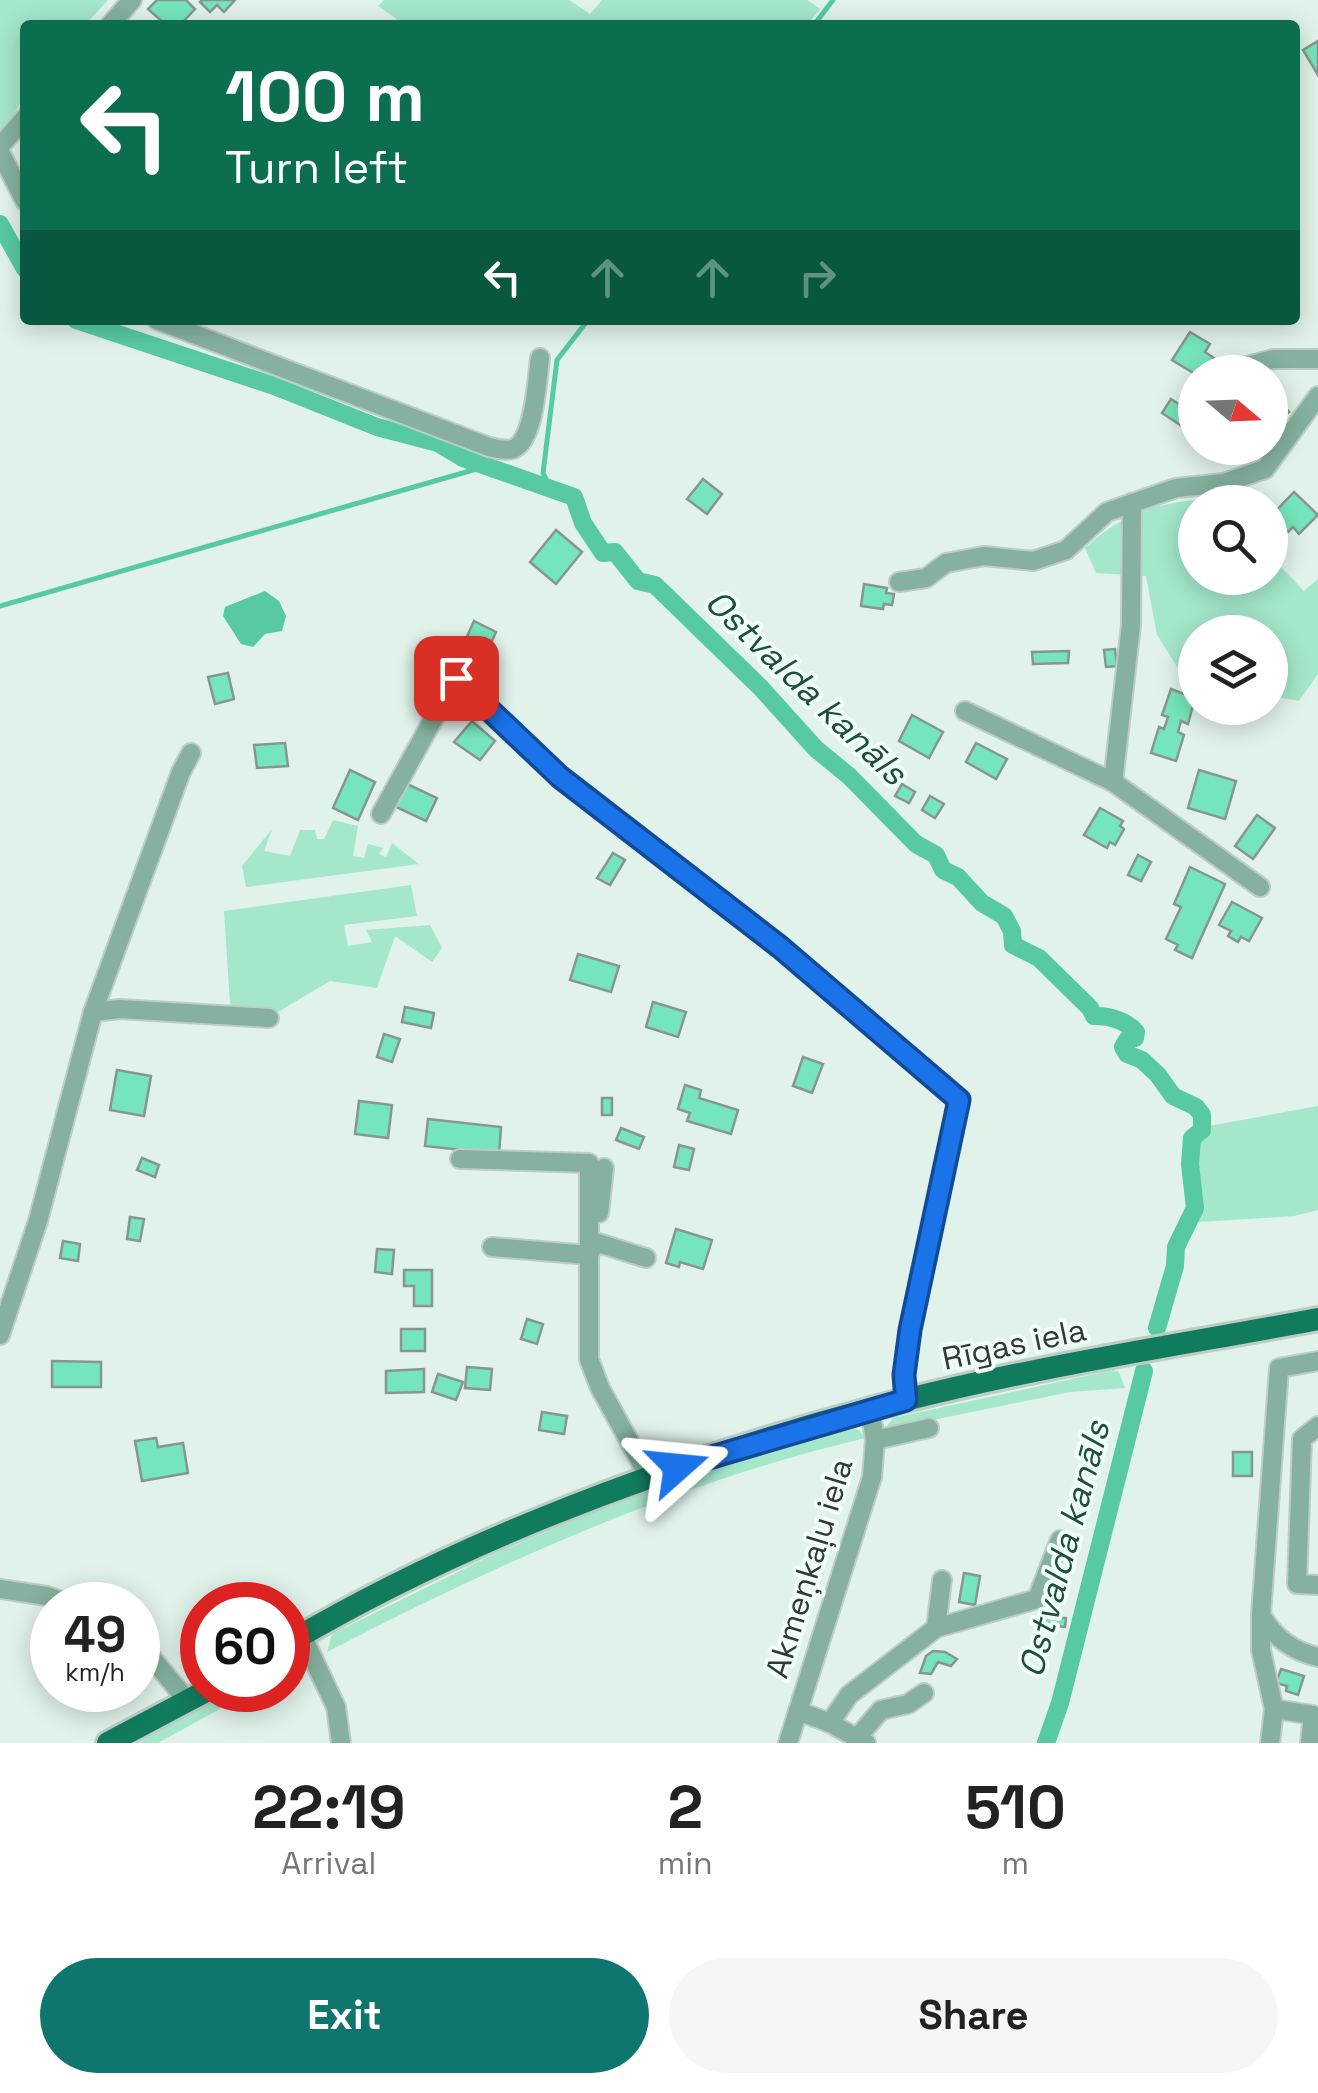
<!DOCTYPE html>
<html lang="en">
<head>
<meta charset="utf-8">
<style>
  :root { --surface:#fff; --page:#f6f6f6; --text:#222; --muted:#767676; --accent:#0f766e }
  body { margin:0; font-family:"Space Grotesk",sans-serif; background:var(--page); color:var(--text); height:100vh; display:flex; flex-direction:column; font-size:38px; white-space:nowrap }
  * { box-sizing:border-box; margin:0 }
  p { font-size:32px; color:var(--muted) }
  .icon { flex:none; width:55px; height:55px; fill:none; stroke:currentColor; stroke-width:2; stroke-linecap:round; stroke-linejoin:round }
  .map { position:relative; height:1743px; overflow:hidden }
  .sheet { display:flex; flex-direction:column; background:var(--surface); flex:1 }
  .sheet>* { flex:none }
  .banner { position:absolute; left:20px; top:20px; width:1280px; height:305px; border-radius:10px; box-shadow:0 5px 25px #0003; background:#0b6e4f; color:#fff; overflow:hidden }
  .needle { width:65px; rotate:109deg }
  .controls { position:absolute; left:1178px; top:355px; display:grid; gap:20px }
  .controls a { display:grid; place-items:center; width:110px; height:110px; border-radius:50%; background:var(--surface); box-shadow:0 5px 25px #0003; font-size:50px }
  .speed { position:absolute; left:30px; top:1582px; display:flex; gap:20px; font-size:50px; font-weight:700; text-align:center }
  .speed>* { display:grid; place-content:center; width:130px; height:130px; border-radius:50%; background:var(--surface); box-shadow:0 5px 25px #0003; line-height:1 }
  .speed small { font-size:25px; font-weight:400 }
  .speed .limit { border:15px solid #d22; background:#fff; color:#111 }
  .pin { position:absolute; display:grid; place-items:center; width:85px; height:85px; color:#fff; margin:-42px; border-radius:20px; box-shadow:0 5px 15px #0006 }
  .me { position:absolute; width:110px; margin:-55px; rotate:72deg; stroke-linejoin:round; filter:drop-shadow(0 0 8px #0008) }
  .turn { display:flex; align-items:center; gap:35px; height:210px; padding:0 40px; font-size:45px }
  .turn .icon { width:130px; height:130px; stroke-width:2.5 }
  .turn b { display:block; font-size:70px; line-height:85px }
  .lanes { display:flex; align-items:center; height:95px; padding:0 40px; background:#0003; justify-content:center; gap:50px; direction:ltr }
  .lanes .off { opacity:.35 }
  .eta { display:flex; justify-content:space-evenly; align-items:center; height:170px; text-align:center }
  .eta b { font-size:60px; font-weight:600; line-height:70px }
  .primary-button { display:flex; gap:20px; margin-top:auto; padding:20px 40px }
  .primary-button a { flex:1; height:115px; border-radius:60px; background:var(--accent); color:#fff; font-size:40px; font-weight:600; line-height:115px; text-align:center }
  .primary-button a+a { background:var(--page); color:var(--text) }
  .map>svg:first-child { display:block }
  .green { fill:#a4e7cb }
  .water { fill:#57caa1 }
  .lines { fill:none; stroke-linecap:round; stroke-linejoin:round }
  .stream { stroke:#57caa1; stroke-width:5 }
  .canal { stroke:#57caa1; stroke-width:18 }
  .building { fill:#75e6bb; stroke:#879790; stroke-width:2.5 }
  .minor-casing { stroke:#bdcdc6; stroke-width:22 }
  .major-casing { stroke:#bdcdc6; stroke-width:28 }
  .minor { stroke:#85b19e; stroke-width:18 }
  .major { stroke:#117c5d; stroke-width:22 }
  .route-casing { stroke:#114b97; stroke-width:25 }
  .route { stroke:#1a73e8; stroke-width:18 }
  .labels { text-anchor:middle; stroke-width:8; stroke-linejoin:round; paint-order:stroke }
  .street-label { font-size:32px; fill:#323835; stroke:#f0fef8 }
  .water-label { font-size:35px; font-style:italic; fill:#1e4e3d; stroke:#f0fef8 }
</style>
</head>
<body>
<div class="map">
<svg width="1318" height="1743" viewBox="0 0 1318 1743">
  <rect width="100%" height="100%" fill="#e0f2ea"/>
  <g class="green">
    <path d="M0,0H108L85,25H25V95L0,138Z"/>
    <path d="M384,0H569L590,14L602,0H807L820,9L807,25H405L378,6Z"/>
    <path d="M1224,497L1229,502H1195V578H1270V556L1304,591L1318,579V674L1299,701L1270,696V632H1195V675L1181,673L1157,635L1146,576L1096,573L1085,548C1129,507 1166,502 1224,497Z"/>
    <path d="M333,820L358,826L353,856L364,858L368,844L383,848L379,854L386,857L392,843L419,864L246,887L242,866L272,829L264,851L290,856L300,830H315L317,839H324Z"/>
    <path d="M411,885L417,916L344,925L348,946L372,942L366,930L430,925L442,948L432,962L395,936L377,988L330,981L273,1015L230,1004L224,911Z"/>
    <path d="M1318,1106V1210L1294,1216L1199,1222L1198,1128Z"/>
    <path d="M1113,1370L1119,1372L1125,1388L1070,1392L884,1430L893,1418Z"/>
    <path d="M846,1427L859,1430L865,1438C676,1483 499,1563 327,1652L332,1634L492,1555L588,1514L708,1470Z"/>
    <path d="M228,1690H254L158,1743H139Z"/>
  </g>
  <path class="water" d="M265,591L279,601L286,616L282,631L265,634L253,647L241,644L223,616L225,607Z"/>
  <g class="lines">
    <g class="stream">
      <path d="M814,25L833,0"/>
      <path d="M550,487L543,473L557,360L588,320"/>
      <path d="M0,606L487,466"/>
    </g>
    <g class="canal">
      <path d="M0,224L25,269"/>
      <path d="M76,320L274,386L377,427L438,443L463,458L574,497L583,523L603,553L615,552L638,581L655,585L761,688L816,749L849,776L916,844L936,855L943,870L958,877L982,903L1004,916L1012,931L1013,945L1039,958L1090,1008L1094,1016C1108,1015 1127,1021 1136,1032L1135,1038L1127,1040L1123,1047L1127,1054L1142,1060L1158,1075L1173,1096L1196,1107L1202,1115V1130L1192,1138L1190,1164L1195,1208L1176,1247L1175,1266L1157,1328"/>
      <path d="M1046,1743L1060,1703L1144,1371"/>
    </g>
  </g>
  <g class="building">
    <path d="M157,0H186L195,9L180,25H166L148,9Z"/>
    <path d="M202,0H235L224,12L217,5L210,12L200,2Z"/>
    <path d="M1318,41V75L1303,50Z"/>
    <path d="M1190,332L1210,344L1205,352L1214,358L1204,372L1195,374L1172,360Z"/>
    <path d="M1270,386L1289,412L1275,422L1270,415Z"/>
    <path d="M1171,399L1195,415V435L1162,413Z"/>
    <path d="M703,479L722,494L707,514L687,499Z"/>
    <path d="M1294,492L1318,515L1299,534L1293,527L1288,532L1271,516Z"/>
    <path d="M556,530L582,552L556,584L530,562Z"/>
    <path d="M864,584L887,588L886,593L894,594L892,605L884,604L883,609L861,606Z"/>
    <path d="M474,621L496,632L487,652L465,641Z"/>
    <path d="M1115,649L1117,666L1106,667L1104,650Z"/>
    <path d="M1069,651L1068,663L1033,664L1032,652Z"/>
    <path d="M228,673L234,699L215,704L208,677Z"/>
    <path d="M1171,689L1195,698L1188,724L1181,721L1178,732L1184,735L1176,761L1151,753L1159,727L1164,729L1168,717L1162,715Z"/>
    <path d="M912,715L943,732L929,758L899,741Z"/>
    <path d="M472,721L495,741L480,760L454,742Z"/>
    <path d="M285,743L288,766L257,768L254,745Z"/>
    <path d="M976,743L1007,759L996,779L966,762Z"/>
    <path d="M350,770L375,782L358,820L333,808Z"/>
    <path d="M1199,770L1236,781L1225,819L1188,808Z"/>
    <path d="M407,784L437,798L426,821L396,807Z"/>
    <path d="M902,784L915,792L909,803L895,796Z"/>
    <path d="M930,796L944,804L935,818L922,810Z"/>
    <path d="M1100,808L1123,821L1120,826L1124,829L1115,845L1110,842L1107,848L1084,835Z"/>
    <path d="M1257,815L1275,828L1253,859L1235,846Z"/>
    <path d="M613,853L625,860L610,885L597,878Z"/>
    <path d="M1138,855L1151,862L1141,881L1128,875Z"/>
    <path d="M1190,867L1225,884L1192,958L1175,950L1178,945L1166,939L1181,907L1174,904Z"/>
    <path d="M1232,902L1262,918L1249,941L1241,937L1238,942L1228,936L1231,931L1219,925Z"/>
    <path d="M578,954L619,966L611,992L570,980Z"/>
    <path d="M653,1002L686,1012L678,1037L646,1027Z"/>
    <path d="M405,1007L434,1013L431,1028L402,1022Z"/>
    <path d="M384,1034L400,1039L392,1062L377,1057Z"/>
    <path d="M803,1057L823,1064L812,1093L793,1086Z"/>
    <path d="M117,1070L151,1076L144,1116L110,1110Z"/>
    <path d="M685,1085L701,1090L699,1098L738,1110L731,1134L687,1121L690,1113L678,1109Z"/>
    <rect x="602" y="1098" width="10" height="17"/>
    <path d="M359,1101L392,1105L388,1138L355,1134Z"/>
    <path d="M428,1119L501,1127L499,1154L425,1146Z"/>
    <path d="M621,1128L644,1137L639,1149L616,1140Z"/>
    <path d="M679,1145L694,1149L689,1170L674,1167Z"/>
    <path d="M142,1158L159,1165L155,1177L137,1170Z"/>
    <path d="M130,1217L144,1219L140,1241L127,1239Z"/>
    <path d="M676,1229L712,1240L703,1269L680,1262L679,1267L666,1263Z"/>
    <path d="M63,1241L80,1244L78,1261L60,1258Z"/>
    <path d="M377,1249L394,1250L392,1274L375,1272Z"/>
    <path d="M404,1270H432V1306H414V1286H404Z"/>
    <path d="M527,1319L543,1324L537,1344L521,1339Z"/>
    <rect x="401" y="1329" width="24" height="22"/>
    <path d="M52,1361L101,1362V1387H52Z"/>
    <path d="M467,1367L492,1369L490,1390L465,1388Z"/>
    <path d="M424,1369V1392L386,1393V1371Z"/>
    <path d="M438,1374L463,1382L456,1400L432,1392Z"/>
    <path d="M542,1412L567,1416L564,1434L539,1430Z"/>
    <path d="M156,1438L158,1447L183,1443L188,1473L142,1481L135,1441Z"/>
    <rect x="1233" y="1452" width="19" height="24"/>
    <path d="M964,1573L980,1576L975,1605L959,1602Z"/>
    <path d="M1046,1616L1066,1618L1065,1627L1045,1625Z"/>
    <path d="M933,1651L945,1652L957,1659L951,1666L938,1662L931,1674L920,1673L926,1656Z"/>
    <path d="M1281,1669L1304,1676L1298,1695L1286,1691L1287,1686L1276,1683Z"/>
  </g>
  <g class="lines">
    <defs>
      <g id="minor">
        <path d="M110,25L132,0"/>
        <path d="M0,146L25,118"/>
        <path d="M0,152L25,201"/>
        <path d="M157,320L489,447C497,449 506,451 513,449C535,440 537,379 540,358"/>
        <path d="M1225,372L1273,359H1318"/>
        <path d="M899,582L926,578L946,563L984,556L1033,561L1066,550L1107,512L1176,488L1224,483L1265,469L1318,396"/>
        <path d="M965,711L1113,782L1260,887"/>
        <path d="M1113,782L1131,625L1132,503"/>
        <path d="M381,814L456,678L561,777L780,947L959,1101L910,1330L904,1375L907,1400"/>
        <path d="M93,1012L120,1009L269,1018"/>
        <path d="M460,1159L589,1163V1359L600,1388L649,1477"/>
        <path d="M599,1213L604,1168"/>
        <path d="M595,1242L646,1258"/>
        <path d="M492,1247L589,1255L594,1244"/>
        <path d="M0,1335L38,1221L93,1012L181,772L191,753"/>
        <path d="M1318,1361L1279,1368L1261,1615C1275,1638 1292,1651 1318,1657"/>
        <path d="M1318,1426L1302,1439L1297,1584L1318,1585"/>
        <path d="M875,1440L929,1428"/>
        <path d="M0,1589L47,1596L71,1605"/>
        <path d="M1261,1616V1650L1274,1709L1270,1743"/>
        <path d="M936,1628L942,1580"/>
        <path d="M302,1635L336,1707L341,1743"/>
        <path d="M138,1641L188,1702"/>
        <path d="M1274,1709L1313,1715L1310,1743"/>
        <path d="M798,1711L830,1723L866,1743"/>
        <path d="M830,1723L849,1695L936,1628L1037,1599L1060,1540"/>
        <path d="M857,1738L881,1710L908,1704L924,1693"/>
        <path d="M788,1743L872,1477L875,1440L870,1409"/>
      </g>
      <g id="major">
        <path d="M288,1643C468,1537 669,1463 871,1409C1018,1369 1169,1347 1318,1319"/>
        <path d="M108,1743L208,1690"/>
      </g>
    </defs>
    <use href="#minor" class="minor-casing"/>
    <use href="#major" class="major-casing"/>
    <use href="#minor" class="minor"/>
    <use href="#major" class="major"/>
  </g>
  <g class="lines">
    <defs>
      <path id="route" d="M456,678L560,777L780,947L959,1100L910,1330L904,1375L906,1400L678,1467"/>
    </defs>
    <use href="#route" class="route-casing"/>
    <use href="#route" class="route"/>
  </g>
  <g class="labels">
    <g class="street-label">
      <text transform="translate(1014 1344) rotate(-12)" y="11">Rīgas iela</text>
      <text transform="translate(809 1568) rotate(-73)" y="11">Akmeņkaļu iela</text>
    </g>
    <g class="water-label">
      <text transform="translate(806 687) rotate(44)" y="12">Ostvalda kanāls</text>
      <text transform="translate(1064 1549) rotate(-75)" y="12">Ostvalda kanāls</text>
    </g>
  </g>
</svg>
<div class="controls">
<a><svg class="needle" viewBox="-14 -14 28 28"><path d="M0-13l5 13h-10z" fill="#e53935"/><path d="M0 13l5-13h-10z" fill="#767676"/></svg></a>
<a><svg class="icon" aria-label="search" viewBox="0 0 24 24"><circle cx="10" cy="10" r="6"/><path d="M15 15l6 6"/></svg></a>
<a><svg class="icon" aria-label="layers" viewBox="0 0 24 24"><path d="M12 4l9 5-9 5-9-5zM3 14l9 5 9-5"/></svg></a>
</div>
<div class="speed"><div>49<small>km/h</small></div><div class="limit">60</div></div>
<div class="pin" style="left:456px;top:678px;background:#d93025"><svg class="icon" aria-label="arrive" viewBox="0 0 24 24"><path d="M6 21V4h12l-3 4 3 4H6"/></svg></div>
<svg class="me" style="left:678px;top:1467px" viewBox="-20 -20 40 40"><path d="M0-17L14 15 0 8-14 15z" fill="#1a73e8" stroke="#fff" stroke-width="4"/></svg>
<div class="banner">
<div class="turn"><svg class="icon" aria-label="left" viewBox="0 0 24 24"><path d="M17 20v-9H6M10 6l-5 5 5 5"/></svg><div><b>100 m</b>Turn left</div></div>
<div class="lanes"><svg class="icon" aria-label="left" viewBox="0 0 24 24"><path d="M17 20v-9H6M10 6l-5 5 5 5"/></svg><svg class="icon off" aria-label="ahead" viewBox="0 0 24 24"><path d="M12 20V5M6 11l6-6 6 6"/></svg><svg class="icon off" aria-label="ahead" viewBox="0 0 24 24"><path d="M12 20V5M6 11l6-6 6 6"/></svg><svg class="icon off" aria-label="right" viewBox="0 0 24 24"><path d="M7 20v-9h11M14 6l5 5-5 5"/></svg></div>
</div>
</div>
<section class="sheet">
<div class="eta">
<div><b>22:19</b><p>Arrival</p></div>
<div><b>2</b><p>min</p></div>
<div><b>510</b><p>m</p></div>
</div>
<div class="primary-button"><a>Exit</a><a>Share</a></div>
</section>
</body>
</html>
